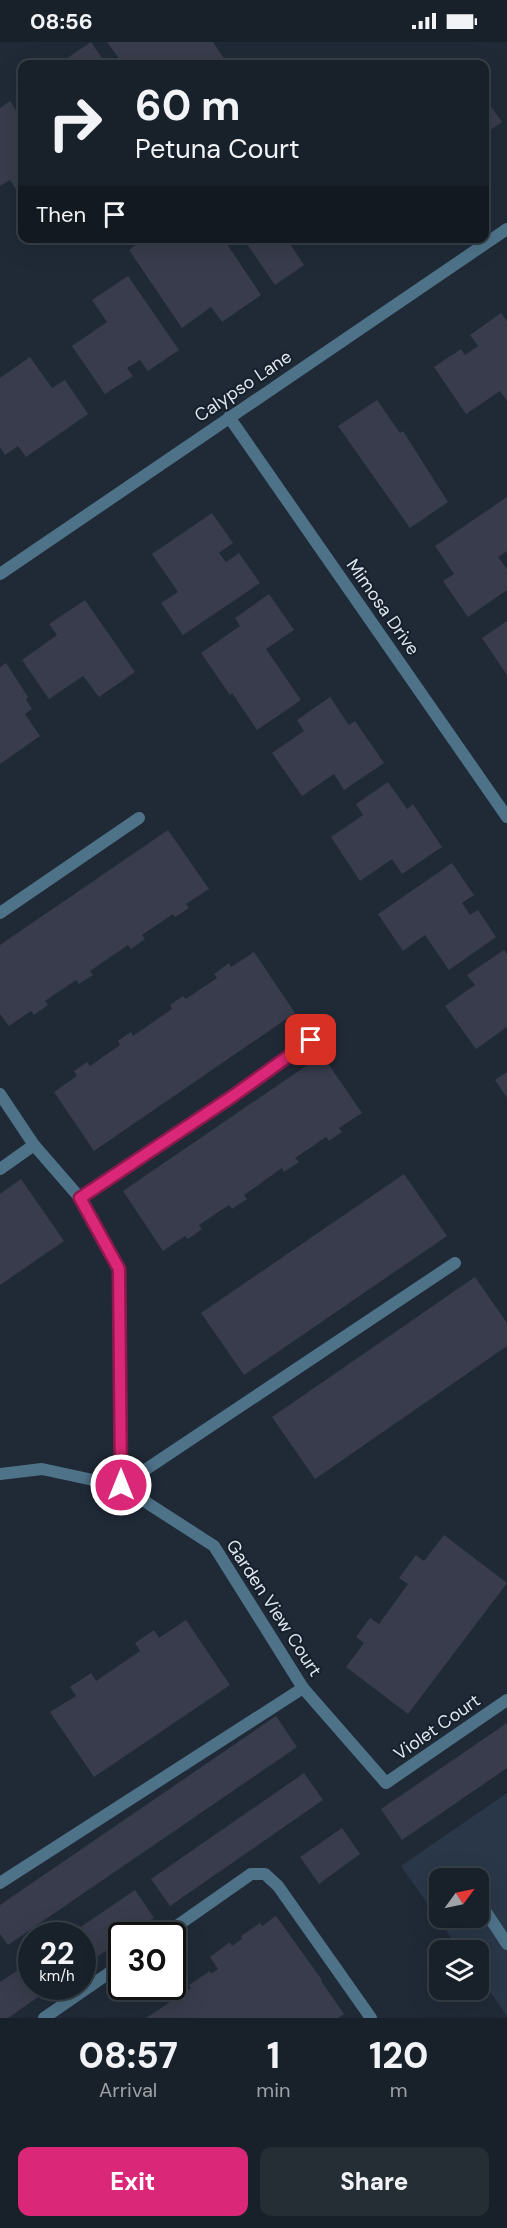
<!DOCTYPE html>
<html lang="en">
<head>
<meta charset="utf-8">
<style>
  :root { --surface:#182029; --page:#252d35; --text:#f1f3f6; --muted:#9fa3a8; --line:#363e46; --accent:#db2777 }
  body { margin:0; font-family:"DM Sans",sans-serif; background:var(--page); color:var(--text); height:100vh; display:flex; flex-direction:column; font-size:22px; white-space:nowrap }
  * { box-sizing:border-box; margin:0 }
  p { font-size:20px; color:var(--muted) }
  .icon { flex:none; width:33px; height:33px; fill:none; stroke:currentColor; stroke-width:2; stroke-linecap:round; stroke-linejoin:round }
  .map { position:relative; height:1976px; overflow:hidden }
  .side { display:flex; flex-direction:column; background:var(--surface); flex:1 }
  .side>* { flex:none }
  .banner { position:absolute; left:18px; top:18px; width:471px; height:183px; border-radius:12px; box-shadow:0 6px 24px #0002,0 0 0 2px var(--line); background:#182029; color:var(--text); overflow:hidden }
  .needle { width:39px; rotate:57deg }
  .buttons { position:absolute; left:429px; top:1826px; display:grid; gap:12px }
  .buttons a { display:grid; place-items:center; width:60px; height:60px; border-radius:12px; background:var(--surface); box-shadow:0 6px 24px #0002,0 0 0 2px var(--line); font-size:30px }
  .speed { position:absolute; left:18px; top:1880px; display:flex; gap:12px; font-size:30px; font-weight:700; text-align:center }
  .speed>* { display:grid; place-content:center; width:78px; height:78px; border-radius:50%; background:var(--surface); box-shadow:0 6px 24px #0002,0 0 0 2px var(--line); line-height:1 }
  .speed small { font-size:15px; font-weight:400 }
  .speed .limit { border:3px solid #111; border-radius:9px; background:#fff; color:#111 }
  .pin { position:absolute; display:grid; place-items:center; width:51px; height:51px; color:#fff; margin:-26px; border-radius:12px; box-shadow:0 3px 9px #0006 }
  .me { position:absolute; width:66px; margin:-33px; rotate:0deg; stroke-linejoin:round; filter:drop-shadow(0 0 4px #0008) }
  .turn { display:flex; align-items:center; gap:21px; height:126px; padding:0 18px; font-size:27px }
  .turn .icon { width:78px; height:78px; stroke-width:2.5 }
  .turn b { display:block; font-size:42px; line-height:51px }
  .then { display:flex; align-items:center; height:57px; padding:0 18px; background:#0003; gap:12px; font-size:22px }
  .eta { display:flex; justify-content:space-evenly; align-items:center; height:102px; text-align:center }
  .eta b { font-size:36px; font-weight:800; line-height:42px }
  .primary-button { display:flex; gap:12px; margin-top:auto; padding:12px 18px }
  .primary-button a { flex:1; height:69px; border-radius:12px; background:var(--accent); color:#fff; font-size:24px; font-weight:800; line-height:69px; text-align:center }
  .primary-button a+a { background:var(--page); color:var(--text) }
  .status { display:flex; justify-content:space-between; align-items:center; height:42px; padding:0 30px; background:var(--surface); direction:ltr }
  .status svg { height:16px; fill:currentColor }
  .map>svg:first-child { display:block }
  .built { fill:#293748; fill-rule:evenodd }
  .building { fill:#383c4c }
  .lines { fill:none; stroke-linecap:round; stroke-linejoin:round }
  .lane { stroke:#4e7389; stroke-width:12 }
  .street { stroke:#4e7389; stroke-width:12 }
  .route-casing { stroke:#8e194d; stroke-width:15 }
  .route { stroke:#db2777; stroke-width:10 }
  .labels { text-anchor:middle; stroke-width:4.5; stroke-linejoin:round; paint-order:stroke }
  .street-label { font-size:18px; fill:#dee5ed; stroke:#16212d }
</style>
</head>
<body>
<div class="status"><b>08:56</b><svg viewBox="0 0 49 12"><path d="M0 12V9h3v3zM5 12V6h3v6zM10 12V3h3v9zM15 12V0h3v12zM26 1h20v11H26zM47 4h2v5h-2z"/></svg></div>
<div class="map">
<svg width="507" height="1976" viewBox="0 0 507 1976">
  <rect width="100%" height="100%" fill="#202a37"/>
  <path class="built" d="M507,1751V1974L479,1934L478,1908H460L401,1824ZM440,1836H478V1875H440Z"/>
  <g class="building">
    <path d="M91,0L106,22H61L60,21Z"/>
    <path d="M107,0H213L225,18L219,22H123Z"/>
    <path d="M484,55L502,80L484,92Z"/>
    <path d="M10,59L22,78V157L10,138L0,144V66Z"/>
    <path d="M145,196H182L185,201L192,196H223L261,253L222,280L211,265L182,286L129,208Z"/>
    <path d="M243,196H286L304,223L275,243Z"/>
    <path d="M128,234L179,308L148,329L140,318L127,326L133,334L105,352L72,304L107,280L92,258Z"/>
    <path d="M501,271L507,279V359L500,349L466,372L434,325L461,307L465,313L478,304L470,293Z"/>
    <path d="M30,315L52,346L65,338L88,372L26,415L18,404L5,413L0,405V336Z"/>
    <path d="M377,358L400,391L403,389L448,460L410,486L338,384Z"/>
    <path d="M507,455V509L498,515L507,527V548L468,575L443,539L454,532L435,504Z"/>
    <path d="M212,471L233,501L219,511L226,520L239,511L260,541L183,593L161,561L178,550L152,512Z"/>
    <path d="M269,552L294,588L266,607L301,658L257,688L232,651L230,653L201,611L240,584L235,576Z"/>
    <path d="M85,558L135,630L99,655L83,634L49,657L22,618L57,593L49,582Z"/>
    <path d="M507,579V633L482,596Z"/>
    <path d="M6,621L28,655L26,657L32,667L25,672L40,694L0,722V625Z"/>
    <path d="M330,655L349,683L355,679L384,721L344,748L334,732L302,754L272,711L304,689L297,678Z"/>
    <path d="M388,740L407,767L413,762L442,805L402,832L392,817L360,839L331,795L363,773L356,762Z"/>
    <path d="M168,788L209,847L186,862L189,866L175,875L173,872L142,893L145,897L131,907L128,903L90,929L93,933L79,942L76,938L45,959L48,963L34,973L31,969L9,984L0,972V903Z"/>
    <path d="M452,821L474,853L462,861L470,873L478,868L496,895L449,928L425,893L403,909L378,872Z"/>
    <path d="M504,908L507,912V985L476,1007L445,964L475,943L467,933Z"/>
    <path d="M254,910L295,971L94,1109L54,1050L77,1034L74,1029L87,1020L90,1024L120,1003L118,999L131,990L133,994L172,967L170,963L183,954L186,957L217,936L214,932L229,921L231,925Z"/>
    <path d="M322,1013L362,1071L339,1086L342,1090L329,1099L326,1095L295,1116L299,1120L284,1130L282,1126L244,1153L247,1157L232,1167L229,1163L199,1183L202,1187L188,1197L185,1194L163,1209L123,1149Z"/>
    <path d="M507,1030V1056L495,1038Z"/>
    <path d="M404,1132L447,1194L244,1333L201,1271Z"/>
    <path d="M21,1137L64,1199L0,1243V1152Z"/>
    <path d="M475,1235L507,1281V1304L315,1437L272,1375Z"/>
    <path d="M444,1493L507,1541L408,1672L346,1625L364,1601L356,1595L370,1576L379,1582L408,1542L399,1536L416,1513L424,1519Z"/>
    <path d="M186,1578L230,1643L94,1735L50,1670L76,1654L70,1645L91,1631L96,1639L140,1609L135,1601L154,1588L159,1596Z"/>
    <path d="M276,1674L297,1705L8,1903L0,1892V1863Z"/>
    <path d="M507,1681V1726L402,1798L381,1767Z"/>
    <path d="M304,1731L323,1758L170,1864L151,1837Z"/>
    <path d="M342,1786L360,1812L319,1842L300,1815Z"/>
    <path d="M135,1848L154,1876L129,1893H122V1898L82,1925V1893H69Z"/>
    <path d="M276,1874L322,1938L321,1939L344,1972L338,1976H146L191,1946L189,1943L210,1929L211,1932L218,1927L210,1915L230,1900L232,1904L242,1897L241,1894L260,1881L262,1884Z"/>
    <path d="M32,1919V1944H54L8,1976H0V1940Z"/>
  </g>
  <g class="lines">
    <g class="lane">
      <path d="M0,1841L303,1646"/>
      <path d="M478,1858L507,1902"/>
      <path d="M164,1893L251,1832H265L278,1844L371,1976"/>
      <path d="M44,1976L122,1922"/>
    </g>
    <g class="street">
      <path d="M229,375L507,775"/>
      <path d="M0,532L507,187"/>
      <path d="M0,871L139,776"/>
      <path d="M0,1052L34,1103L80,1156L119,1227L121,1444"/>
      <path d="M0,1127L34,1103"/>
      <path d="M80,1156L233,1054L311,998"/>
      <path d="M0,1432L42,1427L121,1444L214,1504L303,1646L386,1741L507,1658"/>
      <path d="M121,1444L455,1221"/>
    </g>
  </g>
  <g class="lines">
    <defs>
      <path id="route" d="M121,1443L119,1227L80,1156L233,1054L311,998"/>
    </defs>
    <use href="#route" class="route-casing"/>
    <use href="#route" class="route"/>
  </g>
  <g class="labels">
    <g class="street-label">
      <text transform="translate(243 344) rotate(-34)" y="6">Calypso Lane</text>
      <text transform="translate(383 565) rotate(55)" y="6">Mimosa Drive</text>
      <text transform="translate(274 1566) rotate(57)" y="6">Garden View Court</text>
      <text transform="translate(437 1685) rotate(-35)" y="6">Violet Court</text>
    </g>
  </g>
</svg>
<div class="buttons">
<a><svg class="needle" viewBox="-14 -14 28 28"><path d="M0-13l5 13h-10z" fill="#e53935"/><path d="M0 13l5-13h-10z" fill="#9fa3a8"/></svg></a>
<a><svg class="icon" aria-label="layers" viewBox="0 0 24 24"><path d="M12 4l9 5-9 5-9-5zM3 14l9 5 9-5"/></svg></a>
</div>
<div class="speed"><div>22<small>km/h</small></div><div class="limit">30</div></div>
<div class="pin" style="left:311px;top:998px;background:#d93025"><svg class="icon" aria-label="arrive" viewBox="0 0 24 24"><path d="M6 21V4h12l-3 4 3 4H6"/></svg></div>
<svg class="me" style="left:121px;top:1443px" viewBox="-20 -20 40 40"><circle r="17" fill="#db2777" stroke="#fff" stroke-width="3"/><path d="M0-11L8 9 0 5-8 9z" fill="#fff"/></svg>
<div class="banner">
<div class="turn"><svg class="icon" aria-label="right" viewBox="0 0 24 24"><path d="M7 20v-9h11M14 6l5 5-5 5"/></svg><div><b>60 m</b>Petuna Court</div></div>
<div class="then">Then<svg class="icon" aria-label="arrive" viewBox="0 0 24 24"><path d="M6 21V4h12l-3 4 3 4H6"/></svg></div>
</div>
</div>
<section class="side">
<div class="eta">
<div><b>08:57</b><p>Arrival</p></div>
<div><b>1</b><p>min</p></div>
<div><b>120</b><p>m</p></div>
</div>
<div class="primary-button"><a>Exit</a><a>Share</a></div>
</section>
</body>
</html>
